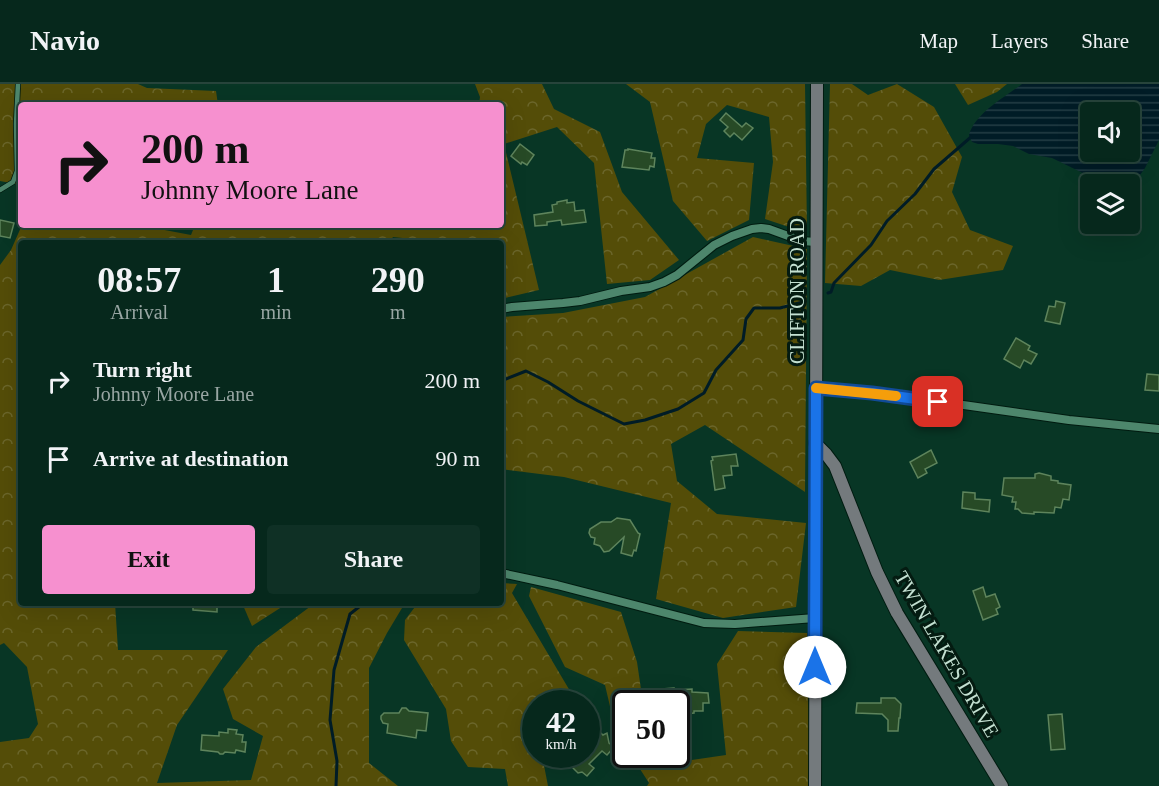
<!DOCTYPE html>
<html lang="en">
<head>
<meta charset="utf-8">
<style>
  :root { --surface:#06281c; --page:#0f3025; --text:#f1f3f6; --muted:#98a6a3; --line:#27443b; --accent:#f690cf }
  body { margin:0; font-family:Georgia,serif; background:var(--page); color:var(--text); height:100vh; display:flex; flex-direction:column; font-size:22px; white-space:nowrap }
  * { box-sizing:border-box; margin:0 }
  p { font-size:20px; color:var(--muted) }
  .icon { flex:none; width:33px; height:33px; fill:none; stroke:currentColor; stroke-width:2; stroke-linecap:round; stroke-linejoin:round }
  .map { position:relative; flex:1; overflow:hidden }
  .side { position:absolute; left:18px; top:156px; width:486px; height:366px; display:flex; flex-direction:column; background:var(--surface); border-radius:6px; box-shadow:0 6px 24px #0002,0 0 0 2px var(--line) }
  .side>* { flex:none }
  .top-card { position:absolute; left:18px; top:18px; width:486px; height:126px; border-radius:6px; box-shadow:0 6px 24px #0002,0 0 0 2px var(--line); background:#f690cf; color:#111; overflow:hidden }
  .fabs { position:absolute; left:1080px; top:18px; display:grid; gap:12px }
  .fabs a { display:grid; place-items:center; width:60px; height:60px; border-radius:6px; background:var(--surface); box-shadow:0 6px 24px #0002,0 0 0 2px var(--line); font-size:30px }
  .speed { position:absolute; left:522px; top:606px; display:flex; gap:12px; font-size:30px; font-weight:700; text-align:center }
  .speed>* { display:grid; place-content:center; width:78px; height:78px; border-radius:50%; background:var(--surface); box-shadow:0 6px 24px #0002,0 0 0 2px var(--line); line-height:1 }
  .speed small { font-size:15px; font-weight:400 }
  .speed .limit { border:3px solid #111; border-radius:9px; background:#fff; color:#111 }
  .pin { position:absolute; display:grid; place-items:center; width:51px; height:51px; color:#fff; margin:-26px; border-radius:12px; box-shadow:0 3px 9px #0006 }
  .me { position:absolute; width:66px; margin:-33px; rotate:0deg; stroke-linejoin:round; filter:drop-shadow(0 0 4px #0008) }
  .turn { display:flex; align-items:center; gap:21px; height:126px; padding:0 24px; font-size:27px }
  .turn .icon { width:78px; height:78px; stroke-width:2.5 }
  .turn b { display:block; font-size:42px; line-height:51px }
  .eta { display:flex; justify-content:space-evenly; align-items:center; height:102px; text-align:center }
  .eta b { font-size:36px; font-weight:700; line-height:42px }
  .button { display:flex; gap:12px; margin-top:auto; padding:12px 24px }
  .button a { flex:1; height:69px; border-radius:6px; background:var(--accent); color:#111; font-size:24px; font-weight:700; line-height:69px; text-align:center }
  .button a+a { background:var(--page); color:var(--text) }
  ul { padding:0; list-style:none }
  li { display:flex; align-items:center; gap:18px; height:78px; padding:0 24px }
  li div { flex:1 }
  li b { display:block; font-size:22px }
  li em { font-style:normal }
  header { display:flex; align-items:center; gap:36px; box-sizing:border-box; height:84px; padding:0 30px; background:var(--surface); border-bottom:2px solid var(--line) }
  header strong { font-size:28px }
  nav { display:flex; gap:33px; margin-inline-start:auto; font-size:21px }
  .map>svg:first-child { display:block }
  .forest { fill:url(#forest-crowns) }
  .water { fill:url(#water-rules); fill-rule:evenodd }
  .lines { fill:none; stroke-linecap:round; stroke-linejoin:round }
  .stream { stroke:#001c26; stroke-width:3 }
  .building { fill:#274a26; stroke:#5e845c; stroke-width:1.5 }
  .lane-casing { stroke:#001b10; stroke-width:6 }
  .street-casing { stroke:#001b10; stroke-width:10 }
  .secondary-casing { stroke:#001b10; stroke-width:14 }
  .lane { stroke:#4d866c; stroke-width:4.5 }
  .street { stroke:#4d866c; stroke-width:8 }
  .secondary { stroke:#747a7d; stroke-width:12 }
  .route-casing { stroke:#114b97; stroke-width:15 }
  .route { stroke:#1a73e8; stroke-width:10 }
  .slow { stroke:#f59e0b; stroke-width:10 }
  .labels { text-anchor:middle; stroke-width:6; stroke-linejoin:round; paint-order:stroke }
  .street-label { font-size:20px; fill:#c4e1d2; stroke:#041b11 }
</style>
</head>
<body>
<header>
<strong>Navio</strong>
<nav><a>Map</a><a>Layers</a><a>Share</a></nav>
</header>
<div class="map">
<svg width="1159" height="702" viewBox="0 0 1159 702">
  <defs>
    <pattern id="forest-crowns" width="20" height="18" patternUnits="userSpaceOnUse" patternTransform="scale(1.5)"><rect width="20" height="18" fill="#544d08"/><path d="M2 6a3 3 0 1 1 6 0M12 15a3 3 0 1 1 6 0" fill="none" stroke="#6b662b"/></pattern>
    <pattern id="water-rules" width="6" height="5" patternUnits="userSpaceOnUse" patternTransform="scale(1.5)"><rect width="6" height="5" fill="#001c26"/><path d="M0 2.5h6" fill="none" stroke="#243d45"/></pattern>
  </defs>
  <rect width="100%" height="100%" fill="#083625"/>
  <g class="forest">
    <path d="M0,0H138L147,4L216,7L218,21H21V101L0,97Z"/>
    <path d="M475,0H542L554,25L600,48L622,108L679,176L650,196L607,200L594,79L557,43L504,60L539,206L501,215V159H425L422,156L393,153L389,159H21V519H115L118,566H228L177,641L157,699L251,696L263,652L233,635L223,605L256,563L315,519H405L387,549L369,584V679L398,702H0V658L29,654L38,640L27,583L4,559L0,561V181L11,166L22,141H138L191,151L195,141H501V21H479L480,13Z"/>
    <path d="M626,0H805L807,149L765,135L773,78L769,33L727,21L706,40L697,74L754,79L749,136L707,157L673,117L650,18Z"/>
    <path d="M830,0H852L868,11L897,0L934,23L962,73L952,108L970,146L1013,162L1003,186L939,196L890,186L861,202L825,199Z"/>
    <path d="M955,0H1007L997,8L968,21Z"/>
    <path d="M753,153L807,165L805,408L705,341L671,360L677,397L717,430L806,439L796,523L723,534L656,515L671,419L564,393L501,385V233L563,229L645,213Z"/>
    <path d="M501,499L517,500L512,509L570,607L554,619L536,620V670L542,671L548,702H508L505,685L468,683L451,657L446,625L404,556L405,536L418,519H501Z"/>
    <path d="M531,503L621,528L637,578L643,619L626,620L625,662L616,648L605,601L565,583L529,512Z"/>
    <path d="M242,519H288L252,542Z"/>
    <path d="M738,547L807,549L810,702H647L649,699L631,671L677,669L685,677L726,671L717,580Z"/>
  </g>
  <path class="water" d="M1022,0H1159V56L1145,84L1130,105V100H1100L1089,92L1052,74L1029,70L1013,62L998,60H978L972,58L969,51C975,29 1005,13 1022,0ZM1090,28H1130V68H1090Z"/>
  <g class="lines">
    <g class="stream">
      <path d="M828,209L831,208L834,199L871,161L887,137L915,110L934,85L971,53"/>
      <path d="M501,297L526,287L548,298L578,317L624,340L645,336L678,325L704,309L716,286L743,256L746,235L754,224H780L803,218"/>
      <path d="M336,702L337,677L330,636L334,586L350,530L364,519"/>
    </g>
  </g>
  <g class="building">
    <path d="M726,29L742,43L746,39L753,44L742,56L734,49L730,53L724,47L728,43L720,36Z"/>
    <path d="M520,60L534,71L527,81L522,78L521,80L511,72Z"/>
    <path d="M628,65L652,69L651,74H655L654,83L650,82L649,86L622,83L625,66H628Z"/>
    <path d="M567,116V119L574,118L575,127L584,126L586,138L562,141L561,136L547,138V141L535,142L534,131L553,128L552,121L557,120V118Z"/>
    <path d="M0,136L14,139L10,154L0,152Z"/>
    <path d="M1056,217L1065,219L1060,240L1045,237L1049,222L1055,223Z"/>
    <path d="M1016,254L1030,262L1028,266L1037,270L1031,280L1024,276L1020,284L1004,275Z"/>
    <path d="M1147,290L1159,291V307L1145,306Z"/>
    <path d="M931,366L937,379L925,385L927,389L918,394L910,378Z"/>
    <path d="M736,370L738,382H731L732,391L723,392L725,404L715,406L711,377L713,376L712,373Z"/>
    <path d="M1039,389L1051,392V396L1058,397V399L1071,401L1069,416L1063,415L1061,424L1055,423L1054,429L1034,428V430L1022,429L1018,425H1015L1016,418H1012L1013,413L1002,411L1004,394H1035V390Z"/>
    <path d="M963,408L975,409V415L990,416L989,428L962,424Z"/>
    <path d="M617,434L630,436L638,449L640,450L636,467L634,466L632,472L621,469L624,453L609,467L604,468L600,462L594,460L595,454L591,453L589,449L590,445L601,438H611Z"/>
    <path d="M983,503L986,513L995,510L1000,523L996,525L998,530L983,536L973,507Z"/>
    <path d="M193,519H217V528L193,526Z"/>
    <path d="M674,604V606L692,605V608L708,609L709,619H703V627H694V629L681,630V627H676V620H663L662,605Z"/>
    <path d="M881,614H895L901,620L900,634H899L898,647H888V636L882,630L856,629L857,619H881Z"/>
    <path d="M402,624H406L409,627L428,629L426,647L417,646L416,654L387,649L388,640L383,639L381,635V632L384,629H399Z"/>
    <path d="M1062,630L1065,665L1051,666L1048,631Z"/>
    <path d="M586,635L603,651L607,649L609,659L614,663L607,671L602,667L589,680L594,684L587,692L582,688L578,689L570,681L571,680L570,679L577,670H586V658L590,654L586,651Z"/>
    <path d="M228,645L237,646L236,650L243,651L242,658H246L245,668L236,666L235,669L225,668L223,670H220L218,668L201,666L202,651L219,652V648L228,649Z"/>
  </g>
  <g class="lines">
    <defs>
      <path id="lane" d="M0,106L13,98L17,87L16,40L18,0"/>
      <g id="street">
        <path d="M501,225L512,223L563,219L580,217L621,207L650,203L664,198L677,191L714,161L732,152L752,145L761,144L769,145L802,157L816,158"/>
        <path d="M816,304L872,308L1069,336L1159,345"/>
        <path d="M501,489L557,501L704,539L735,540L815,534"/>
      </g>
      <g id="secondary">
        <path d="M815,359L826,370L835,382L877,488L897,529L1002,702"/>
        <path d="M815,702L817,0"/>
      </g>
    </defs>
    <use href="#lane" class="lane-casing"/>
    <use href="#street" class="street-casing"/>
    <use href="#secondary" class="secondary-casing"/>
    <use href="#lane" class="lane"/>
    <use href="#street" class="street"/>
    <use href="#secondary" class="secondary"/>
  </g>
  <g class="lines">
    <defs>
      <path id="route" d="M815,583L816,304L872,309L938,318"/>
    </defs>
    <use href="#route" class="route-casing"/>
    <use href="#route" class="route"/>
    <path class="slow" d="M816,304L896,312"/>
  </g>
  <g class="labels">
    <g class="street-label">
      <text transform="translate(797 207) rotate(-90)" y="7">CLIFTON ROAD</text>
      <text transform="translate(947 570) rotate(60)" y="7">TWIN LAKES DRIVE</text>
    </g>
  </g>
</svg>
<div class="fabs">
<a><svg class="icon" aria-label="sound" viewBox="0 0 24 24"><path d="M4 9h4l5-4v14l-5-4H4zM17 9q2 3 0 6"/></svg></a>
<a><svg class="icon" aria-label="layers" viewBox="0 0 24 24"><path d="M12 4l9 5-9 5-9-5zM3 14l9 5 9-5"/></svg></a>
</div>
<div class="speed"><div>42<small>km/h</small></div><div class="limit">50</div></div>
<div class="pin" style="left:938px;top:318px;background:#d93025"><svg class="icon" aria-label="arrive" viewBox="0 0 24 24"><path d="M6 21V4h12l-3 4 3 4H6"/></svg></div>
<svg class="me" style="left:815px;top:583px" viewBox="-20 -20 40 40"><circle r="19" fill="#fff"/><path d="M0-13L10 11 0 6-10 11z" fill="#1a73e8"/></svg>
<div class="top-card">
<div class="turn"><svg class="icon" aria-label="right" viewBox="0 0 24 24"><path d="M7 20v-9h11M14 6l5 5-5 5"/></svg><div><b>200 m</b>Johnny Moore Lane</div></div>
</div>
<section class="side">
<div class="eta">
<div><b>08:57</b><p>Arrival</p></div>
<div><b>1</b><p>min</p></div>
<div><b>290</b><p>m</p></div>
</div>
<ul>
<li><svg class="icon" aria-label="right" viewBox="0 0 24 24"><path d="M7 20v-9h11M14 6l5 5-5 5"/></svg><div><b>Turn right</b><p>Johnny Moore Lane</p></div><em>200 m</em></li>
<li><svg class="icon" aria-label="arrive" viewBox="0 0 24 24"><path d="M6 21V4h12l-3 4 3 4H6"/></svg><div><b>Arrive at destination</b></div><em>90 m</em></li>
</ul>
<div class="button"><a>Exit</a><a>Share</a></div>
</section>
</div>
</body>
</html>
